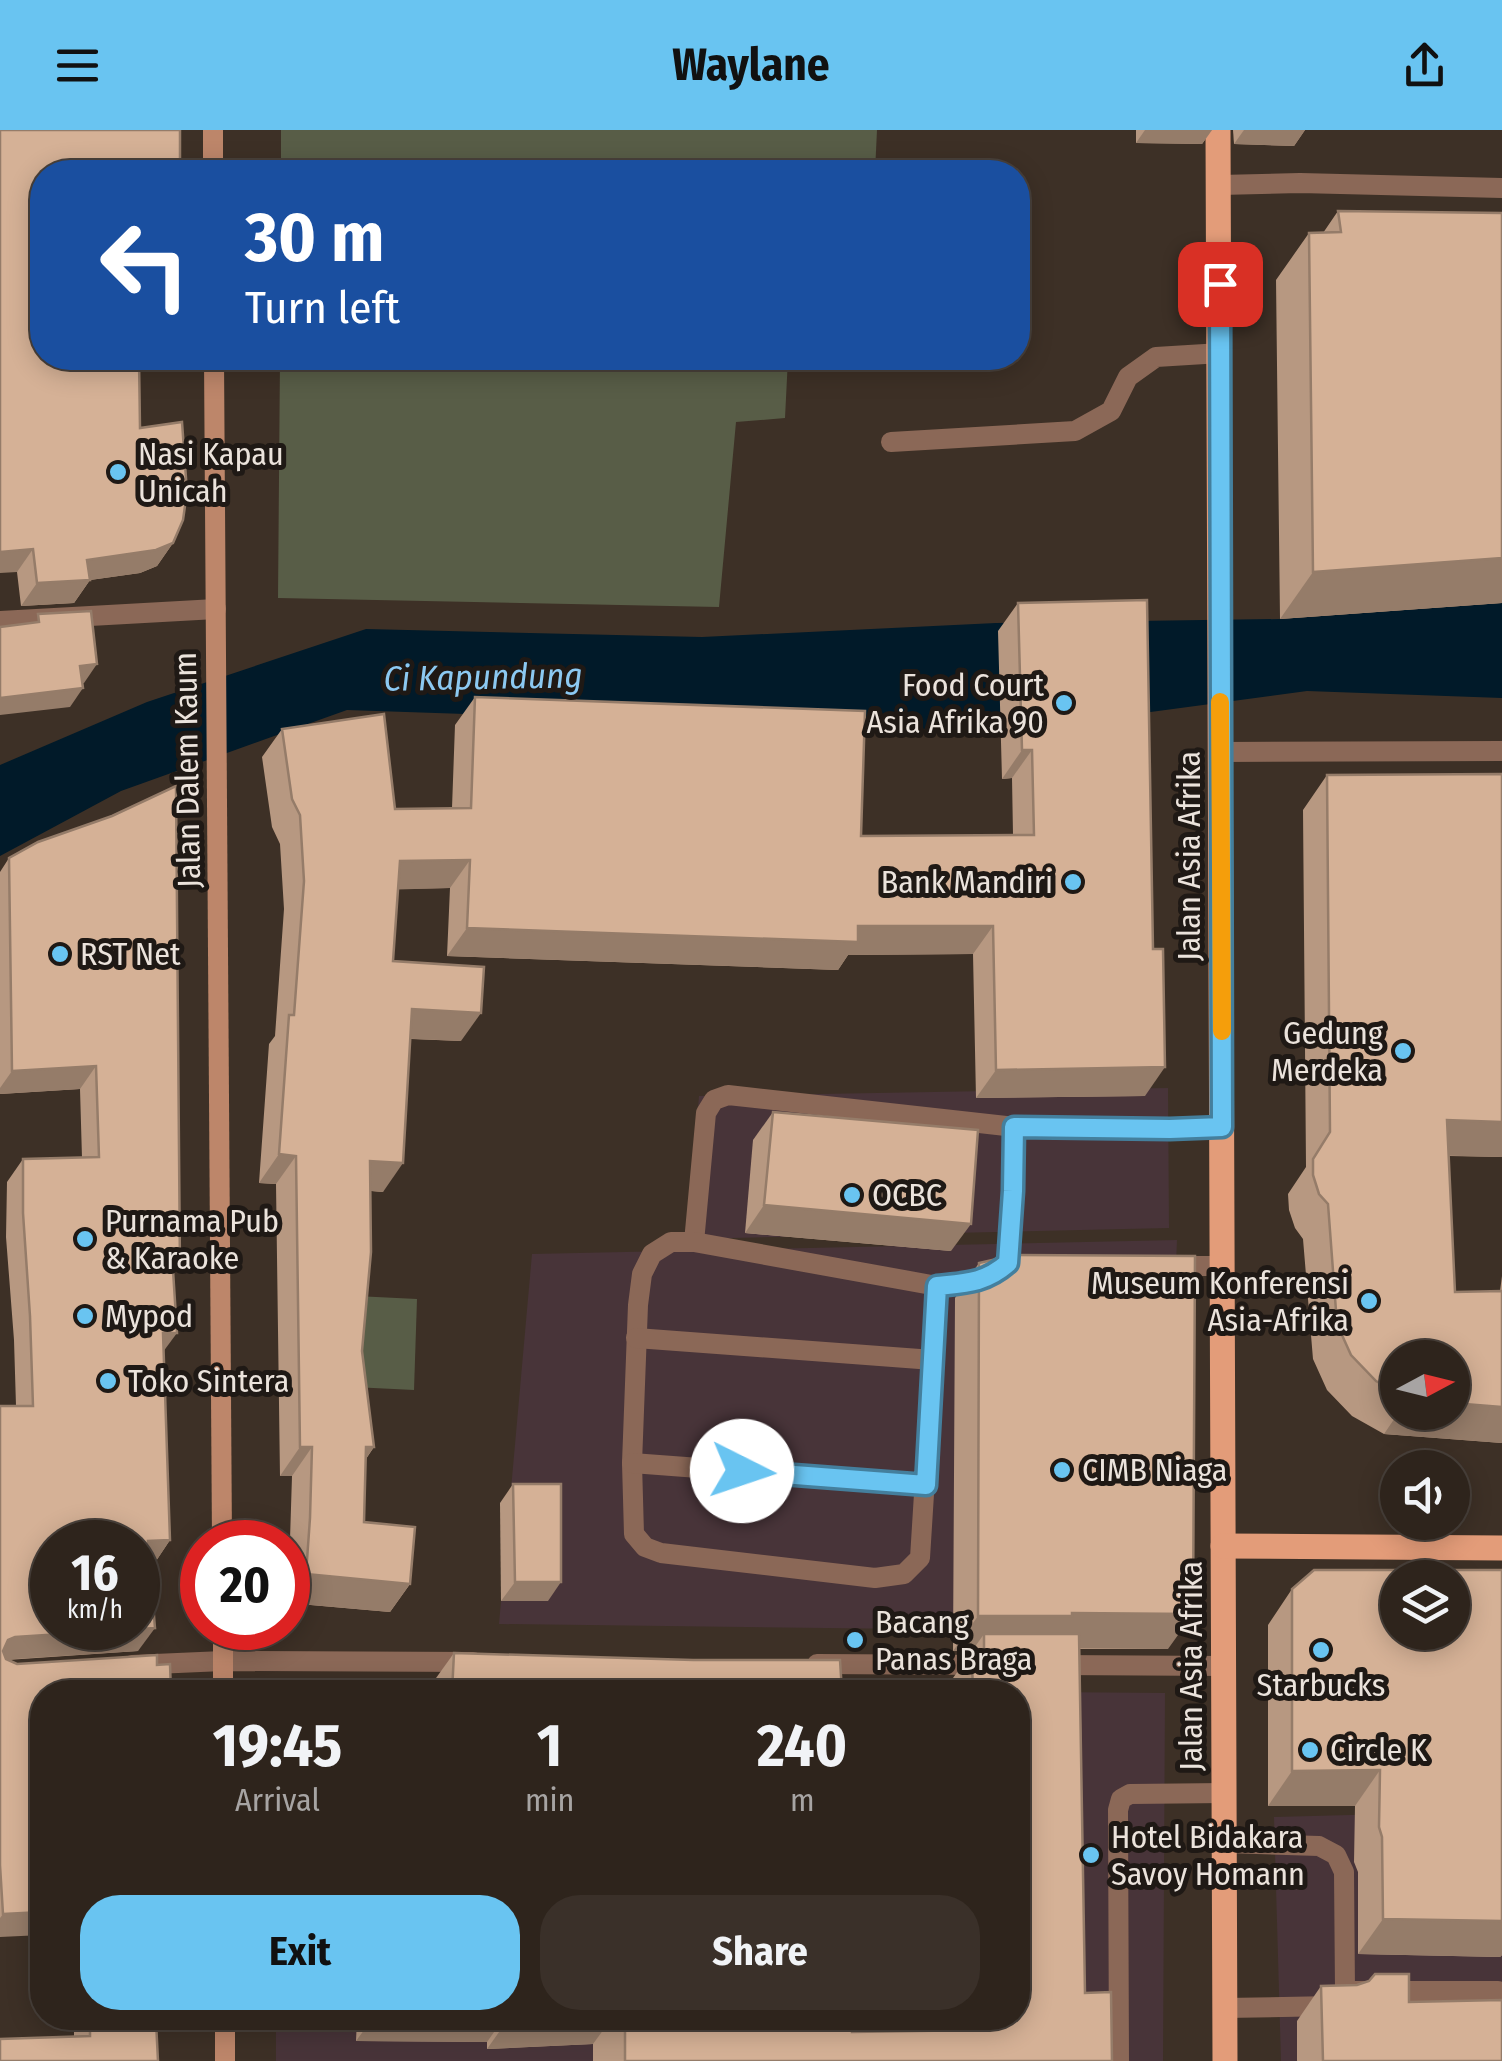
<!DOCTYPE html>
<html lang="en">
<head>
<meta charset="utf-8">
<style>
  :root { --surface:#2e241c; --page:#3a3029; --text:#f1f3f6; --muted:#a7a4a3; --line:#49413b; --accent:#69c4f1 }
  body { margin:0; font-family:"Fira Sans Condensed",sans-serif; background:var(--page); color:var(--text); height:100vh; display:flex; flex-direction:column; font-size:38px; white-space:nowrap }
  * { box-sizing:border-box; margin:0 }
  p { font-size:32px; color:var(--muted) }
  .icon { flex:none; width:55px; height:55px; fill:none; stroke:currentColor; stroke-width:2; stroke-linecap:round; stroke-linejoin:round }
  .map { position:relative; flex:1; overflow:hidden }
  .panel { position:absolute; left:30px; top:1550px; width:1000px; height:350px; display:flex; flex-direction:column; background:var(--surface); border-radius:40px; box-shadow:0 5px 25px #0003,0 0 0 2px var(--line) }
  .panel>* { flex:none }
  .banner { position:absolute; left:30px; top:30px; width:1000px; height:210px; border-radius:40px; box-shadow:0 5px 25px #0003,0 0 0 2px var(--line); background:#1a4fa0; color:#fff; overflow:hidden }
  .needle { width:65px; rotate:83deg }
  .controls { position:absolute; left:1380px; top:1210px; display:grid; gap:20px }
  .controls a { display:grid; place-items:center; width:90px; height:90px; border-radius:50%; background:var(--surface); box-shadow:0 5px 25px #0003,0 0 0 2px var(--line); font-size:50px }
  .speed { position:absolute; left:30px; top:1390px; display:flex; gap:20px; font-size:50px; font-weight:700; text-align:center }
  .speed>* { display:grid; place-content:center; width:130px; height:130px; border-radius:50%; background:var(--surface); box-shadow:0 5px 25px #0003,0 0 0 2px var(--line); line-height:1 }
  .speed small { font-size:25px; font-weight:400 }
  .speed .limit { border:15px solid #d22; background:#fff; color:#111 }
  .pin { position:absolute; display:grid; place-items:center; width:85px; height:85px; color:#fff; margin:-42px; border-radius:20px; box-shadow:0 5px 15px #0006 }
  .me { position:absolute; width:110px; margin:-55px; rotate:94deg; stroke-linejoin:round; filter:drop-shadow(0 0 8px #0008) }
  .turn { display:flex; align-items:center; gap:35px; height:210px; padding:0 50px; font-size:45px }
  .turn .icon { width:130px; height:130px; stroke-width:2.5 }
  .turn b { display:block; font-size:70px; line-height:85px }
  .eta { display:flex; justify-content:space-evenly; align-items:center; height:170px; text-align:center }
  .eta b { font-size:60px; font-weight:700; line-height:70px }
  .primary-button { display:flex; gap:20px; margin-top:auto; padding:20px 50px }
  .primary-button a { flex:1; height:115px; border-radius:40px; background:var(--accent); color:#111; font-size:40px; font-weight:700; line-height:115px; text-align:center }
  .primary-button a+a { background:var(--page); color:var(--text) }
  header { display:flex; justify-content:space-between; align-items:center; height:130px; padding:0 50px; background:var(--accent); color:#111; font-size:45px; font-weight:700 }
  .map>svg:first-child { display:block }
  .commercial { fill:#483439 }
  .green { fill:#585d47 }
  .water { fill:#011a29 }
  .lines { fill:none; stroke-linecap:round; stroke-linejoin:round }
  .service { stroke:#8b6857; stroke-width:20 }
  .minor { stroke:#8b6857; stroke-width:20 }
  .secondary { stroke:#bd866a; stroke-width:20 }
  .primary { stroke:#e39c79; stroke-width:25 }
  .wall { fill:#b79881; fill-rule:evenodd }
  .shaded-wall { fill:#957c69 }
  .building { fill:#d5b196; stroke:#957c69; stroke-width:2.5; fill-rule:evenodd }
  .route-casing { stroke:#447f9d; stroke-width:25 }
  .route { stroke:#69c4f1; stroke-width:18 }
  .slow { stroke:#f59e0b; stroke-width:18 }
  .poi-dot { fill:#69c4f1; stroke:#1f1915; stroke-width:4 }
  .labels { text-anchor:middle; stroke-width:10; stroke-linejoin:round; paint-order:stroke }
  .poi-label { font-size:32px; fill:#ebe3dc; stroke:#1f1915; text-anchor:start }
  .street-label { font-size:32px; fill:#ebe3dc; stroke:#1f1915 }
  .water-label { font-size:35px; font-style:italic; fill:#8cc9f2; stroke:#1f1915 }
</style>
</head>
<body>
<header><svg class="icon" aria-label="menu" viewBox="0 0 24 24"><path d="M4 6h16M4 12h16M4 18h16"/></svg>Waylane<svg class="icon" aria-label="share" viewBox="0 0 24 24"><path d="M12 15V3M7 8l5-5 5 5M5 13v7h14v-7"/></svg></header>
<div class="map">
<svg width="1502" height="1931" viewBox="0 0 1502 1931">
  <rect width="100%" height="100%" fill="#3d3026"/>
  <g class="commercial">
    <path d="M1168,958L1169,1098L687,1109L699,966Z"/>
    <path d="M1177,1110L1161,1502L499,1494L532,1124Z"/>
    <path d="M279,1555L1165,1563L1163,1931H276V1888H1018V1562H279Z"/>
    <path d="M1502,1681V1931H1281L1274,1687Z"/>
  </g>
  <g class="green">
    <path d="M281,0H877L875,42H281Z"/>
    <path d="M280,228H788L785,288L736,292L719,477L278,468Z"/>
    <path d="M356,1166L417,1169L414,1260L353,1257Z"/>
  </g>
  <path class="water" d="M1502,473V568L1307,561L1001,602L347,580L121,661L0,726V635L147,572L366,499L702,507L996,493L1280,489Z"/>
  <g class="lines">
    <g class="service">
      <path d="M891,312L1075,301L1111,281L1128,247L1156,227L1221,223"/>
      <path d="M694,1112L706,983L714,970L728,965L1015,997H1222"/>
      <path d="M1170,1136H1223"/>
      <path d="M937,1156L920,1428L904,1444L875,1448L661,1423L645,1417L634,1404L632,1333L638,1175L642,1144L652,1124L671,1112H694L937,1156C966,1153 985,1153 1007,1133L1013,1061L1015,997"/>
      <path d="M636,1208L933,1230"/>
      <path d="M632,1333L926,1355"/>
      <path d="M1225,1713L1319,1716L1336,1725L1344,1742L1345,1861H1498"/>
      <path d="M1225,1878L1333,1876"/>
      <path d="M1119,1931L1118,1680L1121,1669L1130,1664L1225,1663"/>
    </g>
    <g class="minor">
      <path d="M1220,55L1300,53L1502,58"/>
      <path d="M0,491L216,479"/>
      <path d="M1221,622L1502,621"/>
      <path d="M817,1534L988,1535"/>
      <path d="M132,1535L223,1531L473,1532"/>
      <path d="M1057,1535L1224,1536"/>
    </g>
    <g class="secondary">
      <path d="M213,0V42"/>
      <path d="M214,228L222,1412"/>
      <path d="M223,1498V1562"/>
      <path d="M225,1888V1931"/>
    </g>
    <g class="primary">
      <path d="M1218,0L1225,1931"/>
      <path d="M1223,1416L1502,1418"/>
    </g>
  </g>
  <g class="wall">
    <path d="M1136,0H1212L1202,14L1136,13Z"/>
    <path d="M1233,0H1305L1294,16L1234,14Z"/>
    <path d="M42,42L140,298L173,413L157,436L140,443L90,450L74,473L21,476L17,442Z"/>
    <path d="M1338,81L1502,83V473L1280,489L1276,150L1309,103H1323Z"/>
    <path d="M1018,473L1145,966L976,968L973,824L848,825L838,840L447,826L450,758L398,759L393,831L461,911L411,909L383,1062L371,1061L362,1221L374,1317L366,1329L364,1392L410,1454L390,1482L288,1473L292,1346H280L276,1054L259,1053L269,914L275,906L284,779L280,714L272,697L262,627L282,599L395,679L452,678L455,595L475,567L861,706L1013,705L1012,648L1002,649L998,501Z"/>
    <path d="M1327,645L1502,1027L1449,1026L1455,1162L1500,1161L1502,1146V1313L1384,1304L1352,1286L1327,1260L1313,1229L1303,1109L1295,1098L1289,1080L1288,1064L1306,1037L1303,680ZM1398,1228L1452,1282H1398Z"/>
    <path d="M38,712L173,1150L163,1222L170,1410L154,1434H150L138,1521L7,1530L17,1534L157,1525L0,1807V1276H16L14,1210L6,1107L7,1052L23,1029L82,1028L80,959L0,964V742L9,728Z"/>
    <path d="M773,982L951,1121L745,1103L753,1010Z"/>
    <path d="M979,1133L1168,1519H1080L1085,1863L1112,1931H593V1914L487,1919V1912L356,1911L357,1888H851L852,1902L949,1901V1888H1018V1562H951L953,1559V1548L972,1521H953L955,1168Z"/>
    <path d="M513,1354L548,1471H501L500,1373Z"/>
    <path d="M1502,1440V1825L1500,1827L1358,1824V1742L1354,1732L1355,1676H1268V1495L1292,1459Z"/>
    <path d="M454,1523L842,1562H426Z"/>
    <path d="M1321,1856L1409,1872L1502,1931H1297V1891Z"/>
    <path d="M74,1888H162V1891L156,1899L158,1931L74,1907Z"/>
  </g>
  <g class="shaded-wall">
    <path d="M1145,0H1212L1202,14L1136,13Z"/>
    <path d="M1244,0H1305L1294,16L1234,14Z"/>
    <path d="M173,413L157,436L140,443L90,450L74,473L21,476L37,453L87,430Z"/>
    <path d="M33,419L17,442L0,443V422Z"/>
    <path d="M1502,428V473L1280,489L1313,442Z"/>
    <path d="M97,534L84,553L67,555L80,536Z"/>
    <path d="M83,558L70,577L0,585V568Z"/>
    <path d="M1022,620H1032L1012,648L1002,649Z"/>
    <path d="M470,730L450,758L380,760L400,731Z"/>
    <path d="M993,796L973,824L848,825L838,840L447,826L467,798Z"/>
    <path d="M412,879L481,883L461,911L393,908Z"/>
    <path d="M96,936L80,959L0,964V958L12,941Z"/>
    <path d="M1165,937L1145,966L976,968L996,940Z"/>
    <path d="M1447,990L1502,992V1027L1423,1025Z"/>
    <path d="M279,1024L296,1026L276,1054L259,1053Z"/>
    <path d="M370,1031L403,1033L383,1062L350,1059Z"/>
    <path d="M764,1075L971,1094L951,1121L745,1103Z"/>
    <path d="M163,1203H177L160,1226Z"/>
    <path d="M1452,1273L1502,1277V1313L1384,1304L1399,1282H1452Z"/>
    <path d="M300,1317H312L292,1346H280Z"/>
    <path d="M366,1317H374L354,1345Z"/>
    <path d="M170,1410L154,1434L138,1435L148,1411Z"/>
    <path d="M306,1444L410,1454L390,1482L288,1473V1470Z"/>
    <path d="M515,1452H561L548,1471H501Z"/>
    <path d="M1072,1483L1193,1484L1168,1519L1050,1518L984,1504L972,1521H953L978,1486Z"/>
    <path d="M155,1498L138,1521L0,1530V1521L8,1510L15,1507Z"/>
    <path d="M1380,1640L1355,1676H1268L1292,1641Z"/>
    <path d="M42,1782V1805L0,1807V1788L3,1784Z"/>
    <path d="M1383,1789L1502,1791V1825L1500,1827L1358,1824Z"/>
    <path d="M373,1888H504L487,1912L356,1911Z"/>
    <path d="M509,1888H612L593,1914L487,1919Z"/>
  </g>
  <g class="building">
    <path d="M0,0H180V42H42V228H139L140,298L182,292L187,362L183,390L173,413L156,420L87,430L90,450L37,453L33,419L0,422Z"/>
    <path d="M1338,81L1502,83V428L1313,442L1309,103L1341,102Z"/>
    <path d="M1147,470L1153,819H1163L1165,937L996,940L993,796H858V812L467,798L470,730L400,731L393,831L484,837L481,883L412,879L403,1033L370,1031L371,1122L362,1221L374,1317H366L364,1392L415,1397L410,1454L306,1444L310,1388L312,1317H300L296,1026L279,1024L289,885H294L304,751L300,685L292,669L282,599L384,584L395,679L471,678L475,567L865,581L861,706L1034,705L1032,620H1022L1018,473Z"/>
    <path d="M91,481L97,534L80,536L83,558L0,568V497L39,492L38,484Z"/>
    <path d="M1502,644V992L1447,990L1455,1162L1502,1161V1277L1452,1273V1228H1398V1263L1376,1251L1351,1225L1337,1194L1328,1074L1319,1064L1313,1045V1029L1330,1002L1327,645Z"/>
    <path d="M176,656L180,1140H173L177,1203H163L170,1410L148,1411L155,1498L15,1507L8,1510L3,1521L6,1529L17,1534L157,1525V1535L170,1534L171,1562H42V1782L3,1784L0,1735V1276H33L30,1186L23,1083V1029L99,1027L96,936L12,941L9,728L38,712L112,686ZM52,1412H138V1498H52Z"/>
    <path d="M773,982L978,1000L971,1094L764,1075Z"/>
    <path d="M1014,1125L1195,1126L1193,1484L1072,1483V1486H978L979,1133Z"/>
    <path d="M513,1354H561V1452H515Z"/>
    <path d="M1314,1440H1502V1791L1383,1789L1382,1707L1379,1697L1380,1640L1292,1641V1459ZM1398,1448H1452V1502H1398Z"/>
    <path d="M984,1504H1079L1085,1863L1111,1862L1112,1931H625V1888H851L852,1902L982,1900L981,1888H1018V1562H973L972,1532L984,1531Z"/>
    <path d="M454,1523L693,1530H840L842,1562H452Z"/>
    <path d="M1375,1844H1409V1872L1502,1870V1931H1323L1321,1856L1357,1855L1369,1851Z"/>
    <path d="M90,1888H162V1891H156L158,1931H0V1909L90,1906Z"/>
  </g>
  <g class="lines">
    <defs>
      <path id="route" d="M742,1341L926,1355L937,1156C966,1153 985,1153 1008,1133L1013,1061L1014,997L1170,999L1222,997L1220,154"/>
    </defs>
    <use href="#route" class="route-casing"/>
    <use href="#route" class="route"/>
    <path class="slow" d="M1220,572L1222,901"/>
  </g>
  <g class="poi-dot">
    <circle cx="118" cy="342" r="10"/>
    <circle cx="1064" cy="573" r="10"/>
    <circle cx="1073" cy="752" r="10"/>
    <circle cx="60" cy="824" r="10"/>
    <circle cx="1403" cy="921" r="10"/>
    <circle cx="852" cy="1065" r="10"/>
    <circle cx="85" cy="1109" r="10"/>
    <circle cx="1369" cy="1171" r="10"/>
    <circle cx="85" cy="1186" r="10"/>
    <circle cx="108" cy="1251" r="10"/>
    <circle cx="1062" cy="1340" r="10"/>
    <circle cx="855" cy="1510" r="10"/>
    <circle cx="1321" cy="1520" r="10"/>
    <circle cx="1310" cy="1620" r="10"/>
    <circle cx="1091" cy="1725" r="10"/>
  </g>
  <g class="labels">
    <g class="poi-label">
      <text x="138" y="335">Nasi Kapau<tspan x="138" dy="37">Unicah</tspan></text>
      <text x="1044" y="566" text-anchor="end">Food Court<tspan x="1044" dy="37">Asia Afrika 90</tspan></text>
      <text x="1053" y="763" text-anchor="end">Bank Mandiri</text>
      <text x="80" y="835">RST Net</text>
      <text x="1383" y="914" text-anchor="end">Gedung<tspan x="1383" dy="37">Merdeka</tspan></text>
      <text x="872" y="1076">OCBC</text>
      <text x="105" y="1102">Purnama Pub<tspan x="105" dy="37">&amp; Karaoke</tspan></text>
      <text x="1349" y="1164" text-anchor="end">Museum Konferensi<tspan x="1349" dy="37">Asia-Afrika</tspan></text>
      <text x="105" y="1197">Mypod</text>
      <text x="128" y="1262">Toko Sintera</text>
      <text x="1082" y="1351">CIMB Niaga</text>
      <text x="875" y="1503">Bacang<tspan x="875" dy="37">Panas Braga</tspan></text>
      <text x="1321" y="1566" text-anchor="middle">Starbucks</text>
      <text x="1330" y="1631">Circle K</text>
      <text x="1111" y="1718">Hotel Bidakara<tspan x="1111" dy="37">Savoy Homann</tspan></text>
    </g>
    <g class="street-label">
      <text transform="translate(187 640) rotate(-91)" y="11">Jalan Dalem Kaum</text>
      <text transform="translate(1189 726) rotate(-90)" y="11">Jalan Asia Afrika</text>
      <text transform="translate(1191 1536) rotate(-90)" y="11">Jalan Asia Afrika</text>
    </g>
    <g class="water-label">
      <text transform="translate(483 547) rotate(-1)" y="12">Ci Kapundung</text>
    </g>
  </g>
</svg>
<div class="controls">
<a><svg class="needle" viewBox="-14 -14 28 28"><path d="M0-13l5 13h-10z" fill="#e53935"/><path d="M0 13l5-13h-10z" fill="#a7a4a3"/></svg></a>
<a><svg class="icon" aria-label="sound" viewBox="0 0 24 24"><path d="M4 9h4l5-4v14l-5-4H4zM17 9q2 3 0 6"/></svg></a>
<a><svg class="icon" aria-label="layers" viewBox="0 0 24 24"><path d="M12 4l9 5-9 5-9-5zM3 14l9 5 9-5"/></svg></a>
</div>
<div class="speed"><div>16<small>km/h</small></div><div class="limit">20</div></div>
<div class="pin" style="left:1220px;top:154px;background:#d93025"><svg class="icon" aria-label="arrive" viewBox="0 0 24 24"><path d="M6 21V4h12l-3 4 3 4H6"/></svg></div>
<svg class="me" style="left:742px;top:1341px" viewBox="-20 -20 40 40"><circle r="19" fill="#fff"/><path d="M0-13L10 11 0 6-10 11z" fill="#69c4f1"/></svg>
<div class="banner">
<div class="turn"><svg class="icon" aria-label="left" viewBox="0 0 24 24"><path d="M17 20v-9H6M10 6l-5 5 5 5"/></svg><div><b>30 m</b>Turn left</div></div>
</div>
<section class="panel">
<div class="eta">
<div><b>19:45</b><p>Arrival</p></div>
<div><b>1</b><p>min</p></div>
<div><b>240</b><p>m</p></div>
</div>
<div class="primary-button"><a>Exit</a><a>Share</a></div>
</section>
</div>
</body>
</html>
